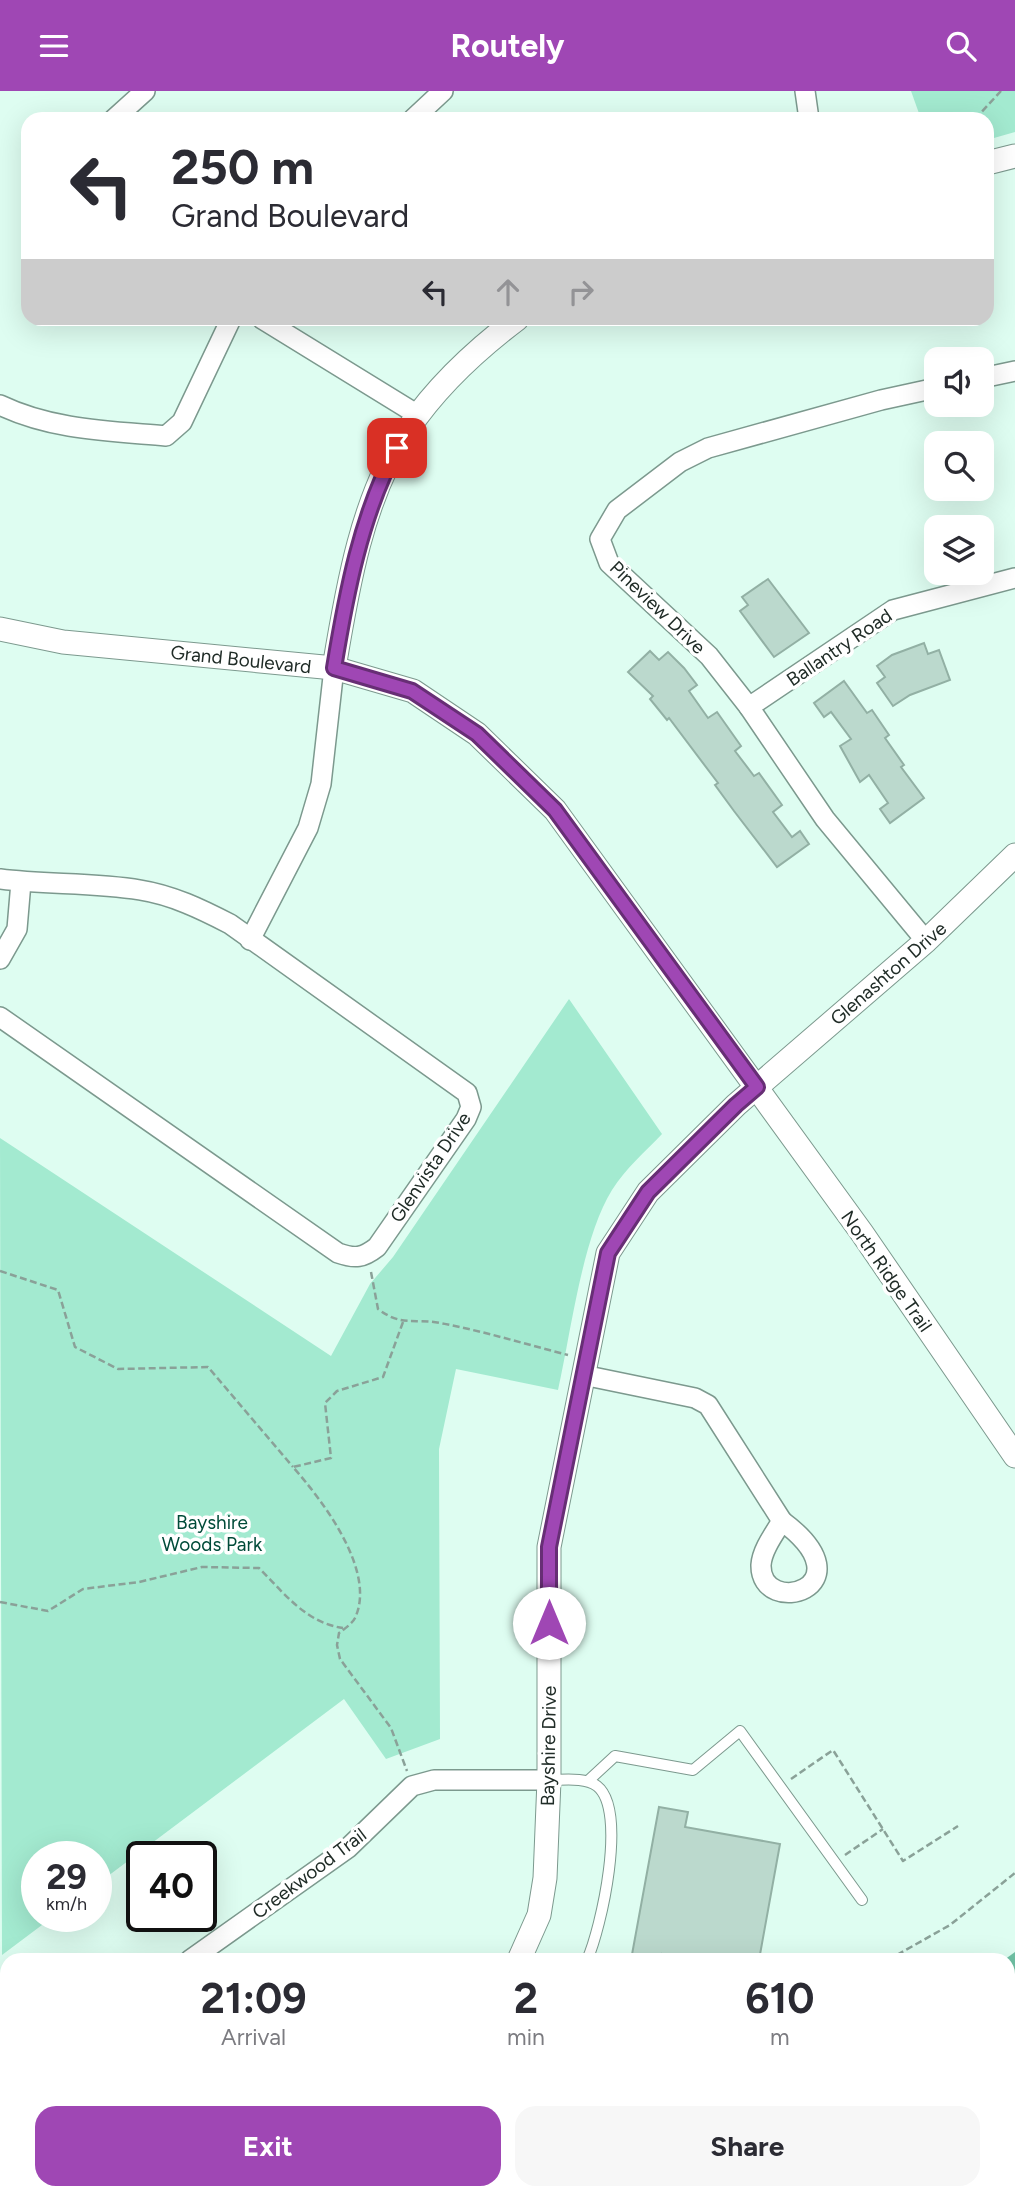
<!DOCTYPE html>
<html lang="en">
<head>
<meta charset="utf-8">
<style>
  :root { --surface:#fff; --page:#f7f7f7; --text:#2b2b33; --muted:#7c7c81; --accent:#9f47b4 }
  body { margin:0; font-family:Figtree,sans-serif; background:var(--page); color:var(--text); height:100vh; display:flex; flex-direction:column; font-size:26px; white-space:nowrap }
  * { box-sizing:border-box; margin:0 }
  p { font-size:23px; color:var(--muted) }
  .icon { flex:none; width:38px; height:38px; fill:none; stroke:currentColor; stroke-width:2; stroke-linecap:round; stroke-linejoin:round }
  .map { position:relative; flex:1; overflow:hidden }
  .drawer { position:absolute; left:0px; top:1862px; width:1015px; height:247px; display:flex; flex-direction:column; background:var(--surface); border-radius:21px 21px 0 0; box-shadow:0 7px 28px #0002 }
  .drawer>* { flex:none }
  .guide { position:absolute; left:21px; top:21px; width:973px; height:214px; border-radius:21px; box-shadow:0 7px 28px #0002; background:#fff; color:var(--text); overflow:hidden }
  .buttons { position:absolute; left:924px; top:256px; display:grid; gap:14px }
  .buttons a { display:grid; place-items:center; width:70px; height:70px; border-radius:14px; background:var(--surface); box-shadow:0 7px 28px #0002; font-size:35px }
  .speed { position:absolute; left:21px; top:1750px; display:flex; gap:14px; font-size:35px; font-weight:700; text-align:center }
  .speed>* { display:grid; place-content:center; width:91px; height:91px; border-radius:50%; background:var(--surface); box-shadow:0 7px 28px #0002; line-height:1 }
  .speed small { font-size:18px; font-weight:400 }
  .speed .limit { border:4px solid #111; border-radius:10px; background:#fff; color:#111 }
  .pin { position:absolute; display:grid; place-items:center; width:60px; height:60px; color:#fff; margin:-30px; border-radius:14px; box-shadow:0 4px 10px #0006 }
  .me { position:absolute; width:77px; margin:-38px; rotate:0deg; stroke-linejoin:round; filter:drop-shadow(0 0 5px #0008) }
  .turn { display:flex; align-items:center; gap:24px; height:147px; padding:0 35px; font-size:32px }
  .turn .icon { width:91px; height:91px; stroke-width:2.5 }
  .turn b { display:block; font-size:49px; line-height:60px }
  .lanes { display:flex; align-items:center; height:66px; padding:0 35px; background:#0003; justify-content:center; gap:35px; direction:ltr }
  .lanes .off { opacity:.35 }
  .eta { display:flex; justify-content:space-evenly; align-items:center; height:119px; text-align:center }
  .eta b { font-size:42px; font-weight:700; line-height:49px }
  .action { display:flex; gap:14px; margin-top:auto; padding:14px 35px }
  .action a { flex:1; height:80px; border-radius:21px; background:var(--accent); color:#fff; font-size:28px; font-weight:700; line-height:80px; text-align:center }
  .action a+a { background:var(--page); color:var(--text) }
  header { display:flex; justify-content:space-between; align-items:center; height:91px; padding:0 35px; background:var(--accent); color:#fff; font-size:32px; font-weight:700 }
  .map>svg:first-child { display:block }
  .green { fill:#a3ead0 }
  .forest { fill:#6fc1a4 }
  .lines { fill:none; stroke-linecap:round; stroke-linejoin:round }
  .stream { stroke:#72c5a8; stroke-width:4.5 }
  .building { fill:#bbd9cd; stroke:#92b0a4; stroke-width:2 }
  .service-casing { stroke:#7c998e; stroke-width:12 }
  .minor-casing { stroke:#7c998e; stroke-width:22 }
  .tertiary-casing { stroke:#7c998e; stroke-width:25 }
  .path { stroke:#8aa198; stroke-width:2.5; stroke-dasharray:7 3.5; stroke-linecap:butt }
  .service { stroke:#fff; stroke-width:10 }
  .minor { stroke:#fff; stroke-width:19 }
  .tertiary { stroke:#fff; stroke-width:23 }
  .route-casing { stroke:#672e75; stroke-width:18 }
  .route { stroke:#9f47b4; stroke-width:12 }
  .labels { text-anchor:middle; stroke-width:7; stroke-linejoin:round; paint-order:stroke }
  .street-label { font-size:19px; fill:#202c27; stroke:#fff }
  .park-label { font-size:19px; fill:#004b39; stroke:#fff }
</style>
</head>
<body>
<header><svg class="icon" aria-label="menu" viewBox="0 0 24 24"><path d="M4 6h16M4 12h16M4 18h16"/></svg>Routely<svg class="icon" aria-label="search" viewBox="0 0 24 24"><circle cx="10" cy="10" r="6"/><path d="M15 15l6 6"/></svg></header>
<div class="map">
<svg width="1015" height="2108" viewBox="0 0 1015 2108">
  <rect width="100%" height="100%" fill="#defdf1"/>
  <g class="green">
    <path d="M911,0H1015V41L987,49V28H921Z"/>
    <path d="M569,908L662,1043C645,1061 626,1077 612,1099C582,1147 571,1242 558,1299L456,1278L439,1358L440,1648L386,1668L344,1608L96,1794V1766H37V1825H54L2,1864L0,1047L331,1265L370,1193L393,1166Z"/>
  </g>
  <g class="forest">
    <path d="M1015,1861V2050L1008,2056V1869H1004Z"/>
    <path d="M545,2102H948L940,2108H534Z"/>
  </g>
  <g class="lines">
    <g class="stream">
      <path d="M1008,2000L1015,1997"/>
      <path d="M750,2108L770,2102"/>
    </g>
  </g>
  <g class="building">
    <path d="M768,488L809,542L774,566L740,520L748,514L742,506Z"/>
    <path d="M924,552L928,563L939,559L950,589L910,604L893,615L877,592L885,586L877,575L892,564Z"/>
    <path d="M650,560L659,569L668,561L684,577L697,594L689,600L708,627L717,621L741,655L735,660L754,685L759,682L782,714L773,721L792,746L800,740L809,753L777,776L734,720L715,694L718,692L669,627L667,629L650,608L653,605L628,581Z"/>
    <path d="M844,590L867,622L872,619L889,644L885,647L904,674L901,676L924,707L890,732L880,718L888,712L869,684L860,691L840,655L851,648L831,621L824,626L814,612Z"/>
    <path d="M659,1716L688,1721L685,1736L780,1753L759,1869H696L662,1863L661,1869H631Z"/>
  </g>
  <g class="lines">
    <defs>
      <g id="service">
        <path d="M549,1689C564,1689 585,1686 597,1695C628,1719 601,1838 587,1869"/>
        <path d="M588,1690L615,1665L693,1679L740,1640L862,1809"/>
      </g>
      <g id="minor">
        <path d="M805,0L809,28"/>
        <path d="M114,28L145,0"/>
        <path d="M413,28L443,0"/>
        <path d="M262,228L418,324"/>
        <path d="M982,287L1015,280"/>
        <path d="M0,314C52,339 109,340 166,345L182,331L231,228"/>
        <path d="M749,616L893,519L1015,487"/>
        <path d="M0,788C46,794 94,791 140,799C172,804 201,818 230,833L467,1002L471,1016L466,1028L377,1156C363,1167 355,1168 338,1162L0,926"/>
        <path d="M250,849L308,737L321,693L334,577"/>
        <path d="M926,850L825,728L749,616L709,565L609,472L600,448L617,419L680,371L708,357L881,309L936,297"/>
        <path d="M0,868L17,838L21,791"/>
        <path d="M583,1284L695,1307L708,1314L782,1430"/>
        <path d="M782,1430C872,1497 760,1528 761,1474C762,1459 774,1443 782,1430Z"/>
        <path d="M190,1869L348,1757L412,1695L434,1689H549"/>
        <path d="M0,2004L7,1999"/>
      </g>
      <g id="tertiary">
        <path d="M987,72L1015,65"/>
        <path d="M0,538L63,551L334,577L413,600L477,643L555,719L862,1142L1015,1365"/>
        <path d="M334,577C347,498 362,406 408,338C437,295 476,259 517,228"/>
        <path d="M519,1869L539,1824L545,1787L549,1689V1456L608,1162L648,1101L736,1014L926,850L1015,764"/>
        <path d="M213,2108L222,2102"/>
      </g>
    </defs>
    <use href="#service" class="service-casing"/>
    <use href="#minor" class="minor-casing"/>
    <use href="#tertiary" class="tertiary-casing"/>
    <g class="path">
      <path d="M975,28L1001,0"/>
      <path d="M0,1180L58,1199L75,1256L118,1278L208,1276L293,1376"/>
      <path d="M371,1181L378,1218C402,1236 413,1227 440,1232C483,1240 525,1253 568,1264"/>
      <path d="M403,1231L383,1286L337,1300L325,1312L331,1367L293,1376C322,1409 377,1480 355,1527C352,1533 344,1538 339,1542L337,1554L340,1568L391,1637L407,1680"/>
      <path d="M0,1511L48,1520L83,1498L139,1491L202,1476L259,1477C284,1502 306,1532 343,1537"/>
      <path d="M791,1688L833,1659L903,1770L958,1735"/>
      <path d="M845,1764L883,1738"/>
      <path d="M888,1869L950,1834L1015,1782"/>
      <path d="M1008,2081L1015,2076"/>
      <path d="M485,2108L495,2102"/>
      <path d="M973,2108L981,2102"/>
    </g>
    <use href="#service" class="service"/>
    <use href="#minor" class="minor"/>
    <use href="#tertiary" class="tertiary"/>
  </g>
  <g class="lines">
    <defs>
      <path id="route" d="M397,357C361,423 346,504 334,577L412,600L477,643L555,719L757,996L736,1014L648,1101L608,1162L549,1456V1532"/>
    </defs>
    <use href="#route" class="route-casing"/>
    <use href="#route" class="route"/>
  </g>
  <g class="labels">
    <g class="street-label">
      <text transform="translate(658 516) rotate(44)" y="7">Pineview Drive</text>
      <text transform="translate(839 556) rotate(-34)" y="7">Ballantry Road</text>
      <text transform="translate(241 568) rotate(6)" y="7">Grand Boulevard</text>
      <text transform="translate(888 882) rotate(-41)" y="7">Glenashton Drive</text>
      <text transform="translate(430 1076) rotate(-56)" y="7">Glenvista Drive</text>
      <text transform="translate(887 1180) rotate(55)" y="7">North Ridge Trail</text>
      <text transform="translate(548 1655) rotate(-89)" y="7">Bayshire Drive</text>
      <text transform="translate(309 1782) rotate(-37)" y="7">Creekwood Trail</text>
    </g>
    <g class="park-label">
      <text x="212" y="1438">Bayshire<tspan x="212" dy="22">Woods Park</tspan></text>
    </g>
  </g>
</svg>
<div class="buttons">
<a><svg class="icon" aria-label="sound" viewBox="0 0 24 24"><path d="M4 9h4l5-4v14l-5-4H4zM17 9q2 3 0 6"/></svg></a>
<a><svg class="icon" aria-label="search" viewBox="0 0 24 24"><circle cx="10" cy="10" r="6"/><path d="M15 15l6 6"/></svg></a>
<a><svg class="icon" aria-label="layers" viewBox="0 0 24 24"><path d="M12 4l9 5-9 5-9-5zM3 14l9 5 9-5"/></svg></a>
</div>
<div class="speed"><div>29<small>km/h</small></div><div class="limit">40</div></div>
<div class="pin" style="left:397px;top:357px;background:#d93025"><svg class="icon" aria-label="arrive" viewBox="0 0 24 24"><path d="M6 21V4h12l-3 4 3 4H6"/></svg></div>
<svg class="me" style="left:549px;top:1532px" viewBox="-20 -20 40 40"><circle r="19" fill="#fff"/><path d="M0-13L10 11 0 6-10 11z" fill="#9f47b4"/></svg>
<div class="guide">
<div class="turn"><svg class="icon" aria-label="left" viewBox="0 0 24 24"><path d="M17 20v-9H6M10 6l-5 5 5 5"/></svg><div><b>250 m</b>Grand Boulevard</div></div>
<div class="lanes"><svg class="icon" aria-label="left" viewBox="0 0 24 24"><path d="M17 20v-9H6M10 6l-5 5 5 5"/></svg><svg class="icon off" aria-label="ahead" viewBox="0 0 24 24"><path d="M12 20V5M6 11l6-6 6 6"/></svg><svg class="icon off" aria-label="right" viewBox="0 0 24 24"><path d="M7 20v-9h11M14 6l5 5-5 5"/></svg></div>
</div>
<section class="drawer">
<div class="eta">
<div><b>21:09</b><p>Arrival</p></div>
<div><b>2</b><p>min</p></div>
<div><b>610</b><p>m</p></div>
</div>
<div class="action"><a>Exit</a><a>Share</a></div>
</section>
</div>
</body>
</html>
